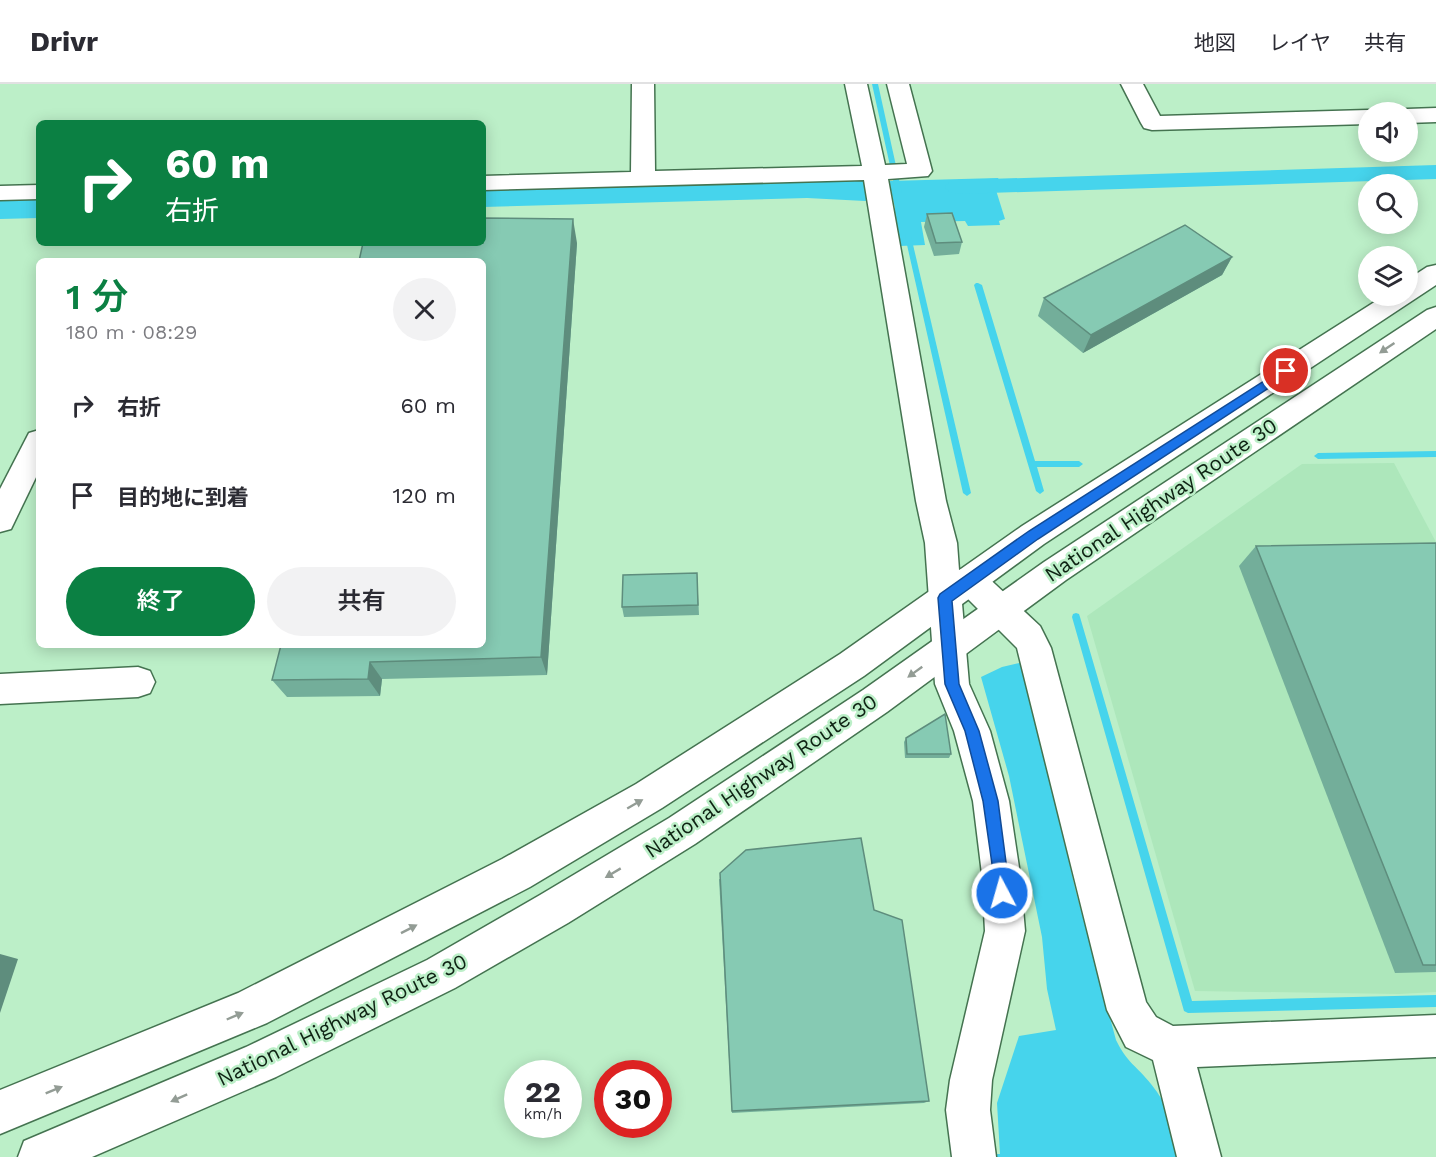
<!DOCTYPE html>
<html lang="ja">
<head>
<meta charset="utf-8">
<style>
  :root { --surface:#fff; --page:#f2f2f3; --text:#2b2b33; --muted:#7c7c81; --line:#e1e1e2; --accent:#0b8043 }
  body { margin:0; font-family:"Work Sans","Noto Sans JP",sans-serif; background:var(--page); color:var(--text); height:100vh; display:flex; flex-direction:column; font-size:22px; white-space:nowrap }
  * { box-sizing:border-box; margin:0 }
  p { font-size:20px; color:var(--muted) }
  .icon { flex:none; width:33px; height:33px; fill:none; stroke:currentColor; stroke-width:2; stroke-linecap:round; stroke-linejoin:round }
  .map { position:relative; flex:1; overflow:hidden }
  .drawer { position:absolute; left:36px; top:174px; width:450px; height:390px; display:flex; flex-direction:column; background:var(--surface); border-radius:9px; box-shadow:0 3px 15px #0003 }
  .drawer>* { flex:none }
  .top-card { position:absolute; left:36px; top:36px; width:450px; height:126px; border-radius:9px; box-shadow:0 3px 15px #0003; background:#0b8043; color:#fff; overflow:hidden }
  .controls { position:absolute; left:1358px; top:18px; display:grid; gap:12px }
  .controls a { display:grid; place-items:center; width:60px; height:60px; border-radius:50%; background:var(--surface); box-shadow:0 3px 15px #0003; font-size:30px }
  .speed { position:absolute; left:504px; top:976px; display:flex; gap:12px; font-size:30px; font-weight:700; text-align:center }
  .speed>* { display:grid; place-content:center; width:78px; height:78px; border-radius:50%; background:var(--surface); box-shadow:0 3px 15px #0003; line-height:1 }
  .speed small { font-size:15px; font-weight:400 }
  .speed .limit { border:9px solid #d22; background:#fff; color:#111 }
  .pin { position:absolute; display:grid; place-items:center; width:51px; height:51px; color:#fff; margin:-26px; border:3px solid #fff; border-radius:50%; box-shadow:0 2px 6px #0007 }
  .me { position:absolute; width:66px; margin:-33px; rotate:354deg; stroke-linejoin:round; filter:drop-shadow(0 0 4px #0008) }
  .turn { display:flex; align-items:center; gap:21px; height:126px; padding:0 30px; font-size:27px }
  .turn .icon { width:78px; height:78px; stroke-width:2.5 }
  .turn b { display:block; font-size:42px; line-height:51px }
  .round { display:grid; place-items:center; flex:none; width:63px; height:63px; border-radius:32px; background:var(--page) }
  .overview { display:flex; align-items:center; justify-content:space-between; height:102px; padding:0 30px }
  h1 { font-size:36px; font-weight:600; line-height:45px; color:var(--accent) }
  .button { display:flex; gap:12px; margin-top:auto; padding:12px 30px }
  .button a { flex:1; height:69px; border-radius:36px; background:var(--accent); color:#fff; font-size:24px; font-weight:600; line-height:69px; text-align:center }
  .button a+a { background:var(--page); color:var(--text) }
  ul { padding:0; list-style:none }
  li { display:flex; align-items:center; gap:18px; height:90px; padding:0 30px }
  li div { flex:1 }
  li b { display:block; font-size:22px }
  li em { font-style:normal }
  header { display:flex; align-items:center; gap:36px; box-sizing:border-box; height:84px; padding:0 30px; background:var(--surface); border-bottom:2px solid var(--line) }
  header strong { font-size:28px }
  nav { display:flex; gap:33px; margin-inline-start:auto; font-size:21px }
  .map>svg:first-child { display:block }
  .built { fill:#ade7bb }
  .water { fill:#46d4ec }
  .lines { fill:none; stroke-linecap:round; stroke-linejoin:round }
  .stream { fill:#46d4ec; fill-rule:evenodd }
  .canal { fill:#46d4ec; fill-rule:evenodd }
  .river { fill:#46d4ec; fill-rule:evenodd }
  .minor-casing { stroke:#447350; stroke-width:3 }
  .highway-casing { stroke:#447350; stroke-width:3 }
  .minor { fill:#fff; fill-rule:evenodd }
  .highway { fill:#fff; fill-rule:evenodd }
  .wall { fill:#73ae9a }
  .shaded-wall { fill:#5e8d7d }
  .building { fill:#86cab3; stroke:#5e8d7d; stroke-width:1.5 }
  .oneway { fill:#939c95 }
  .route { fill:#1a73e8; stroke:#114b97; stroke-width:1.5 }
  .labels { text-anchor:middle; stroke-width:5; stroke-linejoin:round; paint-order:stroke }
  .street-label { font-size:21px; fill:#0f2314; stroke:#bcefc8 }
</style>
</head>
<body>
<header>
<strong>Drivr</strong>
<nav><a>地図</a><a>レイヤ</a><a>共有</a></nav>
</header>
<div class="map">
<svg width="1436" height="1073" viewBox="0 0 1436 1073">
  <rect width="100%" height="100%" fill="#bcefc8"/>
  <path class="built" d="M1394,379L1436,458V908L1399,910L1195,907L1087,532L1302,380Z"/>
  <g class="water">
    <path d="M998,94L1003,103H995L1005,135L999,137L1000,141L968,142L965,137L921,138L925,161L900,162L895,132L889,128L895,124L889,97Z"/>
    <path d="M1024,578L1075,804L1116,956C1127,979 1137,982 1151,1000C1168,1021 1178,1047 1184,1073H989L988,1070H1000L997,1019L1019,952L1056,946L1047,905L1042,853L1009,692L981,593L1002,583Z"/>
  </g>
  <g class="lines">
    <g class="stream">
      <path d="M872,0H878L902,109L899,111L896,109Z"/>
      <path d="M833,101L863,112L864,113L861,115L859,114L831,104L830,103Z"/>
      <path d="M906,150H908L911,152L971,409L967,412L963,409L905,152Z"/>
      <path d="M976,199H978L982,201L1035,377H1079L1083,380L1079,383H1037L1044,407L1040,410L1036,407L974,201Z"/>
      <path d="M1436,367V373L1318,375L1314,372L1318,369Z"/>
      <path d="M1076,529L1079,530L1080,533L1192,917L1436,911V923L1188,929L1184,927L1072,533L1073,530Z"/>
    </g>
    <path class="canal" d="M1436,81V95L957,110L949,108L945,103L949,98L957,96Z"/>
    <g class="river">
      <path d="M807,90L865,91L879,95L885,104L879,113L865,117L807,114L483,123V97Z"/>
      <path d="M39,108V134L0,135V109Z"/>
    </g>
    <defs>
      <g id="minor">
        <path d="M632,0H654L655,87L862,82L845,0H867L885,81L907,80L887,0H909L932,87L928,92L888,95L946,417L957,459L959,486L970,483L981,487L1040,542L1051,564L1146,918L1156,933L1173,942L1436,931V973L1197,983L1221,1073H1177L1153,976L1126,963L1107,926L1017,564L961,508L969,600L990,647L1009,717L1020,790L1025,847L992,996L990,1026L996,1073H952L946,1026L950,996L985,847L982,790L973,717L954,647L935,600L925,459L916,417L864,96L483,106V92L631,88Z"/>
        <path d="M1121,0H1143L1160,32L1368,26L1376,28H1368V40L1152,46L1144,44L1141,39Z"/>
        <path d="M1436,24V38L1407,39V28H1398L1407,25Z"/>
        <path d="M39,101V115L0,116V102Z"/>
        <path d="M39,346V387L11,445L0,448V405L29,349Z"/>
        <path d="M138,583L150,587L155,598L150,609L138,613L0,620V590Z"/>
      </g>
      <g id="highway">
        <path d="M1436,181V201L1044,460L864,592L662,724L530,803L267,939L0,1050V1006L238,909L502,775L636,700L840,570L1022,442L1384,212H1407V196L1427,183Z"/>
        <path d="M1436,223V245L1066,496L887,628L695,760L568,839L455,904L276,993L92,1073H18L24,1057L246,963L427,876L540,811L669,734L863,606L1044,478L1427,226Z"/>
      </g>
    </defs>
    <use href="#minor" class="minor-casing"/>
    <use href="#highway" class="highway-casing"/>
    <use href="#minor" class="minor"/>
    <use href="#highway" class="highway"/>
  </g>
  <g class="wall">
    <path d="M927,130L962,158L959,170L934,172L924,143Z"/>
    <path d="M577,159L547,591L382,595L380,612L287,613L272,596Z"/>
    <path d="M1232,173L1222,191L1083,269L1038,232L1044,214Z"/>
    <path d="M1436,459V888L1395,889L1239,482L1256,462Z"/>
    <path d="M697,489L699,531L624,533L622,523Z"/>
    <path d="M906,654L951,670L949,674H905L904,658Z"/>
    <path d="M719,795L874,826L929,1017L924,1019L732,1029Z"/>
  </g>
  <g class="shaded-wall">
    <path d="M573,135L577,159L547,591L541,573Z"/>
    <path d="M1232,173L1222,191L1083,269L1091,251Z"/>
    <path d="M370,578L382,595L380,612L368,595Z"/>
    <path d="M0,870L18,875L0,929Z"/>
  </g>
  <g class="building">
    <path d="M952,129L962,158L936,159L927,130Z"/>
    <path d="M483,134L573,135L541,573L370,578L368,595L272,596L281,561H483V177H359L363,159H483Z"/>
    <path d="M1185,141L1232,173L1091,251L1044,214Z"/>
    <path d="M1436,459V881H1423L1256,462Z"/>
    <path d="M697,489L698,521L622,523L623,491Z"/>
    <path d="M945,630L951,670H907L906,654Z"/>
    <path d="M861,754L874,826L902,836L929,1017L732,1027L720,789L746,766Z"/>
  </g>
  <defs><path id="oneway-solid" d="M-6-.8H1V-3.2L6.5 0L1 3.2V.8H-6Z" transform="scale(1.5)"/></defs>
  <g class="oneway">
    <use href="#oneway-solid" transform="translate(1387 264) rotate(146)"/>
    <use href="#oneway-solid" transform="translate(915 588) rotate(144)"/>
    <use href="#oneway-solid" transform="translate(635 720) rotate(-30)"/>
    <use href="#oneway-solid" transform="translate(613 789) rotate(149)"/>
    <use href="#oneway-solid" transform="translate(409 845) rotate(-27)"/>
    <use href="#oneway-solid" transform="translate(235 932) rotate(-23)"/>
    <use href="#oneway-solid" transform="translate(54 1006) rotate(-22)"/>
    <use href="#oneway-solid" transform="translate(179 1014) rotate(156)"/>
  </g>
  <path class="route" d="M1286,283L1291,287L1290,290L1038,455L952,517L959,600L979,647L998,717L1010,809L1008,815L1002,817L997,815L983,717L965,647L945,600L938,514L940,510L1029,447Z"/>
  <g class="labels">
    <g class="street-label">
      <text transform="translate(1161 416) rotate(-34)" y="7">National Highway Route 30</text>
      <text transform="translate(761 692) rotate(-34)" y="7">National Highway Route 30</text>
      <text transform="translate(342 936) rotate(-26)" y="7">National Highway Route 30</text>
    </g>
  </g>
</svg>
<div class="controls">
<a><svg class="icon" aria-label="sound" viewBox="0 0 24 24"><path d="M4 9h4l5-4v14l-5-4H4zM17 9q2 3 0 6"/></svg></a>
<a><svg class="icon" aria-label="search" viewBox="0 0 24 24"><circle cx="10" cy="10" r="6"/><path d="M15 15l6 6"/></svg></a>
<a><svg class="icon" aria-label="layers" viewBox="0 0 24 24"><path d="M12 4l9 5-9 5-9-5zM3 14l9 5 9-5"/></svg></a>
</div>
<div class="speed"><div>22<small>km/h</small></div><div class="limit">30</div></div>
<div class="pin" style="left:1286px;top:287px;background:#d93025"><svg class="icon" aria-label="arrive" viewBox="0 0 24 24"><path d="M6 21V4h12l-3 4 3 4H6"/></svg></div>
<svg class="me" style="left:1002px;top:809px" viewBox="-20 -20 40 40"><circle r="17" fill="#1a73e8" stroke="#fff" stroke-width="3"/><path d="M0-11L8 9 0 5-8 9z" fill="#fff"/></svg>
<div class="top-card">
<div class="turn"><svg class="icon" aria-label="right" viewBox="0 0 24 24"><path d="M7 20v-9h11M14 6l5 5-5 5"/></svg><div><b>60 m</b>右折</div></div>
</div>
<section class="drawer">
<div class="overview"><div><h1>1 分</h1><p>180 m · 08:29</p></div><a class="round"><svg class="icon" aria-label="close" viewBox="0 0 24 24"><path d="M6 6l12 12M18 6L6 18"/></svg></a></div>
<ul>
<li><svg class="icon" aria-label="right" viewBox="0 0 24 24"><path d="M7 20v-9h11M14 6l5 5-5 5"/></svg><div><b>右折</b></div><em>60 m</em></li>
<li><svg class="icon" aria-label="arrive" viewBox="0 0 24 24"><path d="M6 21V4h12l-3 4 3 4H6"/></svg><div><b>目的地に到着</b></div><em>120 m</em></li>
</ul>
<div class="button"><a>終了</a><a>共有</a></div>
</section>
</div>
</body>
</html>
